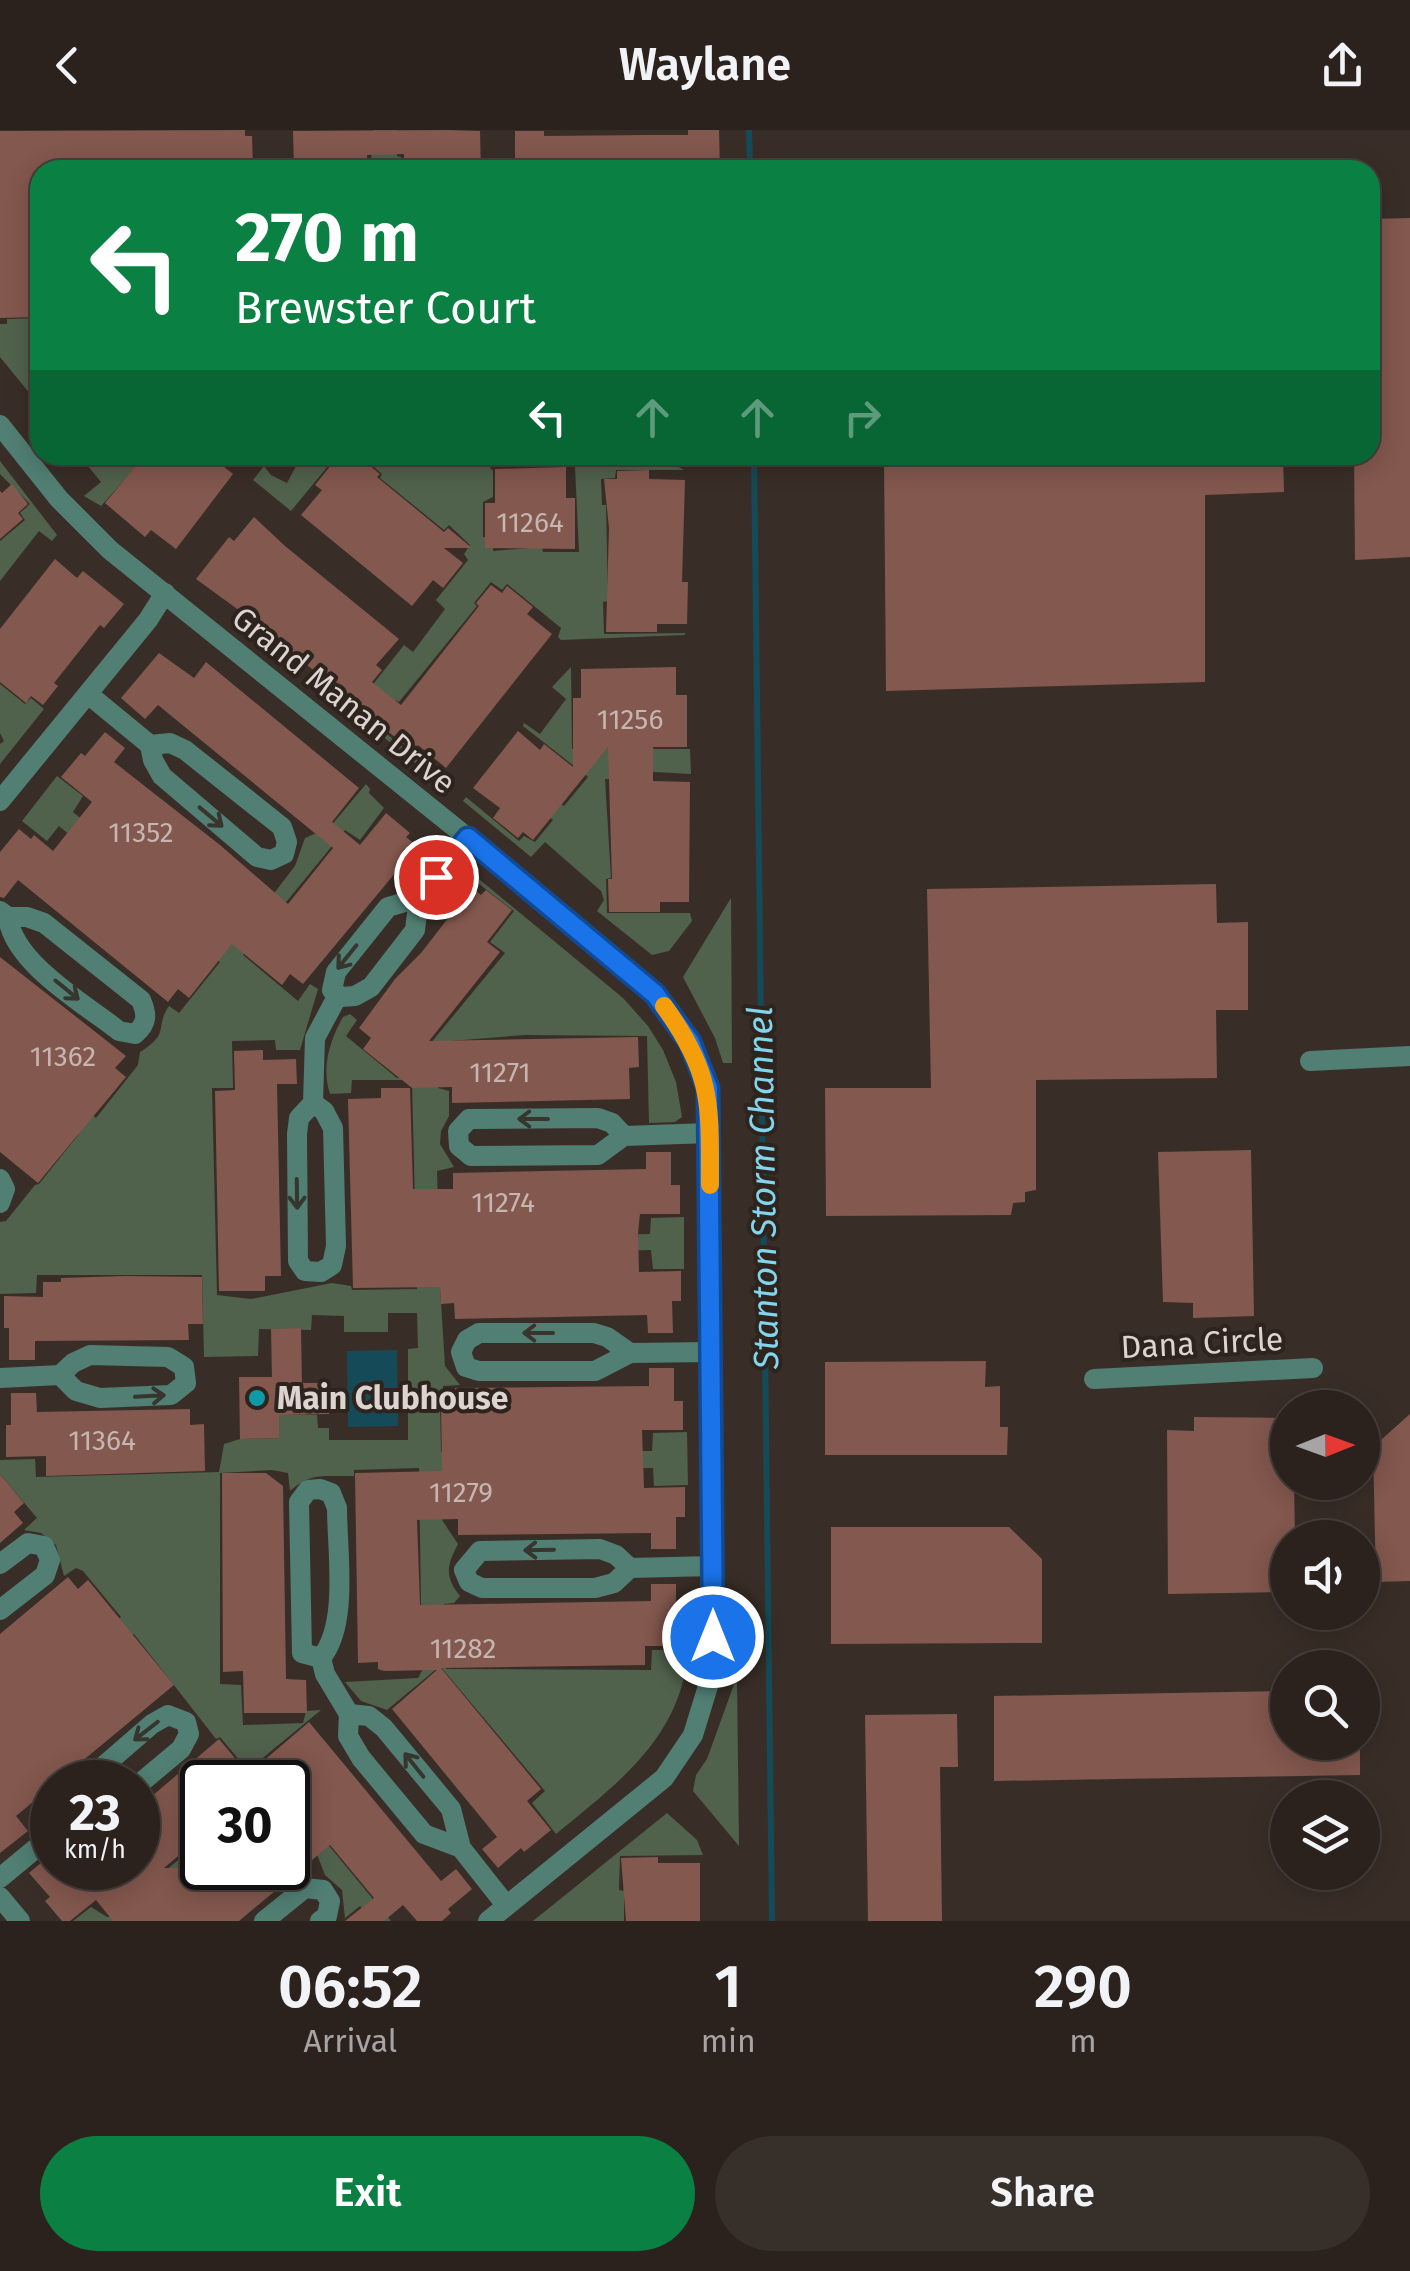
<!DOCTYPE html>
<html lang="en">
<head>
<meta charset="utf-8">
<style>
  :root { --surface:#2b221d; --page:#372f2a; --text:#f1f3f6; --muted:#a6a4a4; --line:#473f3b; --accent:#0b8043 }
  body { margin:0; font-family:"Fira Sans",sans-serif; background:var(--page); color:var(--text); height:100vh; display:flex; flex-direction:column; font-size:38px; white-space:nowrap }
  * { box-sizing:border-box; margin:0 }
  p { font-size:32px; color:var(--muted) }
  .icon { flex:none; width:55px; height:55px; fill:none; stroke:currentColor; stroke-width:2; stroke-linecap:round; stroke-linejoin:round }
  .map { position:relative; height:1791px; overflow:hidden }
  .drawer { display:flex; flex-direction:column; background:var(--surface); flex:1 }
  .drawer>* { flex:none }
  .guide { position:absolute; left:30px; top:30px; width:1350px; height:305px; border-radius:30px; box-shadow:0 5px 25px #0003,0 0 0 2px var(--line); background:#0b8043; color:#fff; overflow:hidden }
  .needle { width:65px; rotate:89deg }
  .tools { position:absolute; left:1270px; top:1260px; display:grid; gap:20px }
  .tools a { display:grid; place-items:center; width:110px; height:110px; border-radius:50%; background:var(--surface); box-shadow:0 5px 25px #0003,0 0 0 2px var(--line); font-size:50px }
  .speed { position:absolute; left:30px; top:1630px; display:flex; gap:20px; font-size:50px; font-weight:700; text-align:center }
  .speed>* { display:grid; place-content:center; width:130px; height:130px; border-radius:50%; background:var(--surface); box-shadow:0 5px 25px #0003,0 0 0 2px var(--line); line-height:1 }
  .speed small { font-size:25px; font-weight:400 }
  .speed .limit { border:5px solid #111; border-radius:15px; background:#fff; color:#111 }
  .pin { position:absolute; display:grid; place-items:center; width:85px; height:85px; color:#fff; margin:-42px; border:5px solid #fff; border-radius:50%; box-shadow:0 2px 10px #0007 }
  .me { position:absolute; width:110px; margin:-55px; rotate:0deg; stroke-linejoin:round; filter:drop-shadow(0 0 8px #0008) }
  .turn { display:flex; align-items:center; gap:35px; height:210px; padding:0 40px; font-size:45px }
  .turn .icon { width:130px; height:130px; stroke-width:2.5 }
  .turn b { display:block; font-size:70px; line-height:85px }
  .lanes { display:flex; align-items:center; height:95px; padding:0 40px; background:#0003; justify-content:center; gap:50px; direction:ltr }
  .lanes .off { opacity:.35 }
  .eta { display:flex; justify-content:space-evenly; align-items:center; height:170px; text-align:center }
  .eta b { font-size:60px; font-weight:600; line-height:70px }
  .button { display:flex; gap:20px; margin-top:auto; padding:20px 40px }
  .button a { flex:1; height:115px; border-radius:60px; background:var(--accent); color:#fff; font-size:40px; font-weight:600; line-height:115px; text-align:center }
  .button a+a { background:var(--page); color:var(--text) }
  header { display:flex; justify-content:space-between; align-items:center; height:130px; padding:0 40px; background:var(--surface); font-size:45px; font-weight:600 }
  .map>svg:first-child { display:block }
  .green { fill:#50614c }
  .water { fill:#154b58 }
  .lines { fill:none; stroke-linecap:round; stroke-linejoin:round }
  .stream { stroke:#154b58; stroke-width:6 }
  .building { fill:#83584e; fill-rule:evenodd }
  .street { stroke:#517f74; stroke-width:20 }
  .oneway { stroke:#36362e }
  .route-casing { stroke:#114b97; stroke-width:25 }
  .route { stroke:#1a73e8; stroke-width:18 }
  .slow { stroke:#f59e0b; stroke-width:18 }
  .culture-dot { fill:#0f9aa8; stroke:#2f241d; stroke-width:4 }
  .labels { text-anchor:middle; stroke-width:8; stroke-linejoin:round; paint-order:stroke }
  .number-label { font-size:28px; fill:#c6b5b0 }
  .street-label { font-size:32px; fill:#dcd4d0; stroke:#2f241d }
  .poi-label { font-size:32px; font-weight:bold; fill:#dcd4d0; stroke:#2f241d; text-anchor:start }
  .water-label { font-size:35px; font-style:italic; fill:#81d6ee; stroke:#2f241d }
</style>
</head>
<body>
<header><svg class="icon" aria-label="back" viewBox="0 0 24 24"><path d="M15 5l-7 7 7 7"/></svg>Waylane<svg class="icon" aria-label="share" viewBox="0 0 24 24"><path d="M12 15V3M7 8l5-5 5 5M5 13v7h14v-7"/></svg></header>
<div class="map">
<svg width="1410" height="1791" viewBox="0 0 1410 1791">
  <rect width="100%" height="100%" fill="#392e27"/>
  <g class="green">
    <path d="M374,0H397V26L401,27V40H370Z"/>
    <path d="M40,188V276L0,227V194H7V189Z"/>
    <path d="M79,325H147L101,376L84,366L101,352Z"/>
    <path d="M302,325H337L291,381L253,350L264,336L271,345L287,353Z"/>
    <path d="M360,325H468L469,336L488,335L493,341V367L483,372V407L493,408V421L542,417L543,422H579L575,337L675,335L684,340H616L615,348L601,349L602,375H606L608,471L603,472L604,504L686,503L684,505L561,510L558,507L561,498L507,454L502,460L491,452L474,473L477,476L399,572L395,570L375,595L443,648L437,651L352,581L404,515L413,522L445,479L436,470L468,430L464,424L470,415L449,395L444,400L380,348L382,344Z"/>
    <path d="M0,331L57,405L52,411L39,401L0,451V411L25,390L20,383L30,374L0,344Z"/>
    <path d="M571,537L572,619L652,616L654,619H690L691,644L619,640L618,649H605L611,748L606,749L607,783H690L692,791L669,821L652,825L597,781L604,770L601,761L545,712L531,727L463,671L466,667L519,711L524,706L535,712L553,690L548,686L559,673L564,676L588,647L523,596L524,593L540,604L566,569L552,557Z"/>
    <path d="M0,554L25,574L31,568L44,579L0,634V614L4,611L0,603Z"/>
    <path d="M57,646L83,666L73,682L235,814L295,736L305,708L330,697L366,654L370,659L369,663L384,678L360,710L345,700L243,825L298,871L310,854L318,859L300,920H276L275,910L232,911L233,958H212L217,1165L251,1169L332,1153L351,1156L352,1160L417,1159L412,950H352L351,963L330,964C321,937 330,910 343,887L350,884L357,890L346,906L397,948L419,945L430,914L505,823L490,812L514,781L465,743L468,740L623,868L648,896L663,920L676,952L682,987L675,992L649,993L647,906L525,905L438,912V958L449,961V986L441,1001L440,1014L454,1037L437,1041L439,1108L650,1104L651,1088L684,1087V1139H653L651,1120L438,1125L445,1236L460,1255L443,1256V1270L440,1271L441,1322L652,1321L653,1303L687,1302L688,1355L654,1356L653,1338L441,1341L442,1390L458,1414C447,1435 444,1446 460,1466L454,1473L444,1474L446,1539L651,1540L652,1520H688C682,1607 618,1653 556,1704L532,1673L545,1661L440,1536L387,1580L361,1571L345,1552L418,1548L422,1541L419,1338L354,1340V1346C326,1347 312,1341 290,1361L288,1343L272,1340L220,1343V1554L241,1555L243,1595L303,1593L306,1581L321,1580L259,1631L276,1652H258L220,1607L216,1609L134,1504L36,1584L0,1588L121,1487L83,1441L76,1438L64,1446L56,1415L41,1403L24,1400L37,1388L0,1344V1330L35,1329L36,1347L219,1342L224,1314L240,1309L279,1308V1285H317L318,1298H329V1310H408V1219L418,1218L417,1183H388V1202H344V1186L312,1185L311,1200L259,1199L258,1226L204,1227L202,1145H37L36,1163L0,1164V1092L6,1091L35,1055L39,1054L79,1004L0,939V910L96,988L138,935L140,922C171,903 154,898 169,876L179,883L220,832L59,696L47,711L22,691Z"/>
    <path d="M731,768L732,933H723L715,908L683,847Z"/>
    <path d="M737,1546L739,1716L693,1661L696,1645L707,1629Z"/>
    <path d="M288,1666L391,1791H373L360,1776L345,1788L342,1760L325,1745L318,1727L288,1688Z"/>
    <path d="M667,1683L697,1710L703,1725L620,1726L619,1760L624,1761V1791H533Z"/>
    <path d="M202,1711V1735L135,1791H73L91,1777L107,1787L117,1786L146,1756Z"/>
  </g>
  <path class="water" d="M397,1220L398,1296L348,1297L347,1221Z"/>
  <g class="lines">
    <g class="stream">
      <path d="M749,0L750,40"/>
      <path d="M754,325L772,1791"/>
    </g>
  </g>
  <g class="building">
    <path d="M245,0V6H252L253,39H222V36L146,37V40L40,39V187L0,188V1Z"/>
    <path d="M448,0L480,1L481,40H404V24L367,25V40H294L293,1Z"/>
    <path d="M688,0H719L720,40H515V1H544V6L647,5H688Z"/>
    <path d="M1410,88V427L1355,430L1354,325H1370V89Z"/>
    <path d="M145,325H209L233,344L176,419L151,400L145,407L105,373Z"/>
    <path d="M339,325H357L380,344L377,347L444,402L448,398L472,418H444L463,433L443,458L433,450L412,476L301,385L322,360L315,355Z"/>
    <path d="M884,325H1283L1284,362L1205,365V552L886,561Z"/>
    <path d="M566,337V368H575V419L485,418V373H495V339Z"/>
    <path d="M649,340V349L685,350L682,452H688L687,494H657V502H606L609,398L604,349H617V341Z"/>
    <path d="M12,354L28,374L18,383L23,389L0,409V361L2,363Z"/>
    <path d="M254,387L285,416L399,509L376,535L382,540L372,552L401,575L479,476L476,473L491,455L502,463L507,456L533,477L527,484L552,504L446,638L418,615L413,622L251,489L196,449L229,407L234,411Z"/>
    <path d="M55,429L77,448L83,441L124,474L104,498L100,495L54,553L58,556L43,575L31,566L26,573L0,552V499Z"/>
    <path d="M159,523L194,548L206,532L359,658L332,692L360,715L386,683L410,703L406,707L431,727L415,747L401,736L303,854L290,844L282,855L232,814L189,868L178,859L168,872L18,750L4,768L0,767V722L19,699L31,709L34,705L53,721L92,672L61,647L81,623L85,626L105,602L125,618L114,632L220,715L288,774L333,718L158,575L145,589L121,568Z"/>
    <path d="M676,537V565H687V617H653V651L690,652L689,772H660V782H609L608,749H612L608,617L533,710L523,702L518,708L493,688L500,678L473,658L518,601L540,620L544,614L573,637V568H581V539Z"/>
    <path d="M458,747L481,765L486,760L512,780L487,812L500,822L429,911L638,907L639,937L629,938L630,969L452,973V957L412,958L363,919L371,908L359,898L395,849L421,823L456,778L442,767Z"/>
    <path d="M1216,754L1217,793L1248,792V880H1216L1217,948L1036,950V1060L1025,1062V1072L1013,1073L1011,1085L826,1086L825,958H931L927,759Z"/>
    <path d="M0,827L126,926L115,938L126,947L38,1053L0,1022Z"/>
    <path d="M263,920V930L296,929L297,954H277L281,1146H265V1161H219L215,961L235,960L234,921Z"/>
    <path d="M381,958H410L413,1059H453V1043L646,1039V1022H671V1055H680V1084H640L638,1103L639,1142L681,1141V1171H672L673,1203H648L647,1185L455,1189L454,1173L441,1174L440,1157L353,1158L348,969L381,968Z"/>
    <path d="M1251,1020L1254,1186L1193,1188V1173L1163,1172L1158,1022Z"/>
    <path d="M125,1146L202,1147L203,1194H188L189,1210L35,1211V1230H9V1198H4V1166L43,1167V1152H61V1148Z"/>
    <path d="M301,1198L302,1253H328L329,1284L279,1285V1308L240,1309L239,1247H272L271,1199Z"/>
    <path d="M986,1231L985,1257L1000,1256V1297H1008L1007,1325H825V1232Z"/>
    <path d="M649,1238H674V1271H683V1300H642L644,1358L685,1357V1387H676V1419H651V1403L458,1405V1389L417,1390L420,1475L651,1471V1454H676V1487L686,1486V1516H645V1535L441,1538L541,1659L527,1671L551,1700L524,1722L521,1718L498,1738L482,1719L497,1707L392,1579L437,1540L384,1541L378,1539V1532L358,1533L355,1343L442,1341L441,1274H455V1258L649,1256Z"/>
    <path d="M11,1263H36L37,1282L190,1279V1295L204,1294L205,1341L46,1346V1326L6,1327V1295H11Z"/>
    <path d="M1410,1284V1451L1376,1452L1373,1317Z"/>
    <path d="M1194,1287L1288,1288V1352H1294L1295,1408H1288V1462L1168,1464L1167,1300L1194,1301Z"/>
    <path d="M222,1343H266L283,1356L286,1549L306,1550L307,1583H244L243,1541L223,1542Z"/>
    <path d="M0,1344L24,1373L14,1382L23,1393L0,1413Z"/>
    <path d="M831,1397H1009L1042,1429V1513L831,1514Z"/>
    <path d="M68,1447L78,1459L88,1450L174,1555L16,1686L28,1701L0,1723V1504Z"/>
    <path d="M1288,1561V1612H1360V1645L994,1651V1566Z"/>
    <path d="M957,1584L958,1637H940L942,1791H868L865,1585Z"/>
    <path d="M309,1592L441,1751L456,1739L472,1759L448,1779L451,1783L442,1791H417L403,1775L384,1791H345L374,1768L330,1715L239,1791H113L96,1770L70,1791H62L45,1771L50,1767L29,1743L49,1726L52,1738H138V1678L219,1609L248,1644ZM202,1652H288V1738H164L202,1706Z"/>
    <path d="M658,1727V1733H700V1791H626L621,1728Z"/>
  </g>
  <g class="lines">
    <g class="street">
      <path d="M0,295L59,369L110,420L468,708L655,864L689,911L707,958L712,1543L693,1605L664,1648L488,1791"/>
      <path d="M88,564L150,615L153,630L162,646L257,727L271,730L284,724L287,712L282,697L185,620L170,613L150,615"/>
      <path d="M0,671L148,490L165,463"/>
      <path d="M419,768L388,777L336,842L332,860L341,867L355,866L371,857L415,800L419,768L468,708"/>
      <path d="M0,781L8,787H27L44,793L141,870C147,884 148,893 135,904L119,901C85,874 13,833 8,787"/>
      <path d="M1310,931L1410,926"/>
      <path d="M313,973L324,981L333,998L336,1116L332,1135L321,1142L305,1141L298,1131L297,1004L299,988L313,973L315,908L338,865"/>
      <path d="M624,1006L612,993L598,988L469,989L458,1001L459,1016L471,1026L598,1025L624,1006L710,1003"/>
      <path d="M0,1049L5,1059L0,1073"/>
      <path d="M630,1223L607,1207L594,1203H479L467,1210L461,1222L466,1237L479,1241H595L630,1223L711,1222"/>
      <path d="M0,1248L60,1245L73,1233L90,1225L168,1227L184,1237L186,1253L171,1265L100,1268L76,1261L60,1245"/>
      <path d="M1094,1249L1313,1238"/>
      <path d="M320,1359L331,1363L337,1378C337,1422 349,1494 321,1528L302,1523L299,1372L308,1360Z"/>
      <path d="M0,1434L28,1413L44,1416L50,1430L45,1445L0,1480"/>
      <path d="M630,1438L616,1425L600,1419L480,1421L464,1440L469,1452L482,1458H595L614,1453L630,1438L713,1436"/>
      <path d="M321,1528L325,1544L349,1584"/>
      <path d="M85,1652L152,1594L168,1585L186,1592L189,1604L181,1619L138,1655"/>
      <path d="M461,1718L424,1704L361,1628L348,1606L349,1584L369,1586L384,1598L451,1679L461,1718L506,1775"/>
      <path d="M0,1748L52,1705"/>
      <path d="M0,1767L20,1791"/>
      <path d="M264,1791L305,1758L323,1760L330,1771L327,1786L320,1791"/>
    </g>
  </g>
  <defs><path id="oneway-shaft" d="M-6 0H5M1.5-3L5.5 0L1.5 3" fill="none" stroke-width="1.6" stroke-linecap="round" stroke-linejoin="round" transform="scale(2.5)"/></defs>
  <g class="oneway">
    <use href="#oneway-shaft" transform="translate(211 687) rotate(40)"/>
    <use href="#oneway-shaft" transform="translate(347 827) rotate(129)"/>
    <use href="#oneway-shaft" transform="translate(67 860) rotate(39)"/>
    <use href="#oneway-shaft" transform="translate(533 989) rotate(180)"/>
    <use href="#oneway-shaft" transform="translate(297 1064) rotate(89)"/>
    <use href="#oneway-shaft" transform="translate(538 1203) rotate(-180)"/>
    <use href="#oneway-shaft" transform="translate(150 1266) rotate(-3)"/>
    <use href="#oneway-shaft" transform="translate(539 1420) rotate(179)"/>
    <use href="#oneway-shaft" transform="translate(146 1601) rotate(142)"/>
    <use href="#oneway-shaft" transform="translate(414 1635) rotate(-129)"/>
  </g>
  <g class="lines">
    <defs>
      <path id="route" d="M436,747L468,708L655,864L690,912L708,958L713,1507"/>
    </defs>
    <use href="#route" class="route-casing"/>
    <use href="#route" class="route"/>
    <path class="slow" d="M664,876C713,944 710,974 710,1055"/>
  </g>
  <circle class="culture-dot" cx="257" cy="1268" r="10"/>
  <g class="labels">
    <g class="number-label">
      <text x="530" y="402">11264</text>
      <text x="630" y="599">11256</text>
      <text x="141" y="712">11352</text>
      <text x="63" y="936">11362</text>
      <text x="500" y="952">11271</text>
      <text x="503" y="1082">11274</text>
      <text x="102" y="1320">11364</text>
      <text x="461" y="1372">11279</text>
      <text x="463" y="1528">11282</text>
    </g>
    <g class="street-label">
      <text transform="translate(344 570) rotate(39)" y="11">Grand Manan Drive</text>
      <text transform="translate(1202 1213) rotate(-3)" y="11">Dana Circle</text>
    </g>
    <g class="poi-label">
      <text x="277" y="1279">Main Clubhouse</text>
    </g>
    <g class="water-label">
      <text transform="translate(763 1058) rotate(-91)" y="12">Stanton Storm Channel</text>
    </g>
  </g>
</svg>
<div class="tools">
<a><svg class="needle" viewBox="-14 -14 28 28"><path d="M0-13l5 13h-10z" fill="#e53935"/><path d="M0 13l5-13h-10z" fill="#a6a4a4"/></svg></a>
<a><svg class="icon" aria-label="sound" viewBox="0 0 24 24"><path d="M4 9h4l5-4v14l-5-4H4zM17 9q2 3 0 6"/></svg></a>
<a><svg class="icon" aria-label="search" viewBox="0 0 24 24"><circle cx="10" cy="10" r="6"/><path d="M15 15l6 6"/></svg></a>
<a><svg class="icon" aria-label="layers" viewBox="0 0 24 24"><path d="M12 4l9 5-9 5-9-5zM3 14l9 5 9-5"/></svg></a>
</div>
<div class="speed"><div>23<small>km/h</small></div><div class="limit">30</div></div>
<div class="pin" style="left:436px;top:747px;background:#d93025"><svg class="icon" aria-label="arrive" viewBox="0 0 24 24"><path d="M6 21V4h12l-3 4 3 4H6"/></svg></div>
<svg class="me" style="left:713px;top:1507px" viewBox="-20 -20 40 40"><circle r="17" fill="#1a73e8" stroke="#fff" stroke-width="3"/><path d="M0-11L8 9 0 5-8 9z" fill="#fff"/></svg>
<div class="guide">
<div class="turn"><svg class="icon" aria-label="left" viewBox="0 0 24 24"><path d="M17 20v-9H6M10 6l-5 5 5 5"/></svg><div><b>270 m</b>Brewster Court</div></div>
<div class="lanes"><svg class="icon" aria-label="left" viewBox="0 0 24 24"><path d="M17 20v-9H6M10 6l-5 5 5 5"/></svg><svg class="icon off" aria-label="ahead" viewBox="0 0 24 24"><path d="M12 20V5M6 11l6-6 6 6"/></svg><svg class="icon off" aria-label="ahead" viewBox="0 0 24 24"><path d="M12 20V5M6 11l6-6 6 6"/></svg><svg class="icon off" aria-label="right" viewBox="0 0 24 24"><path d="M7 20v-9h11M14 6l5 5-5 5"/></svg></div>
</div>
</div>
<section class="drawer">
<div class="eta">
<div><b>06:52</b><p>Arrival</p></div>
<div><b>1</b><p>min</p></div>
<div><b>290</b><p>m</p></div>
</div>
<div class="button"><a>Exit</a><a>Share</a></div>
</section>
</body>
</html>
